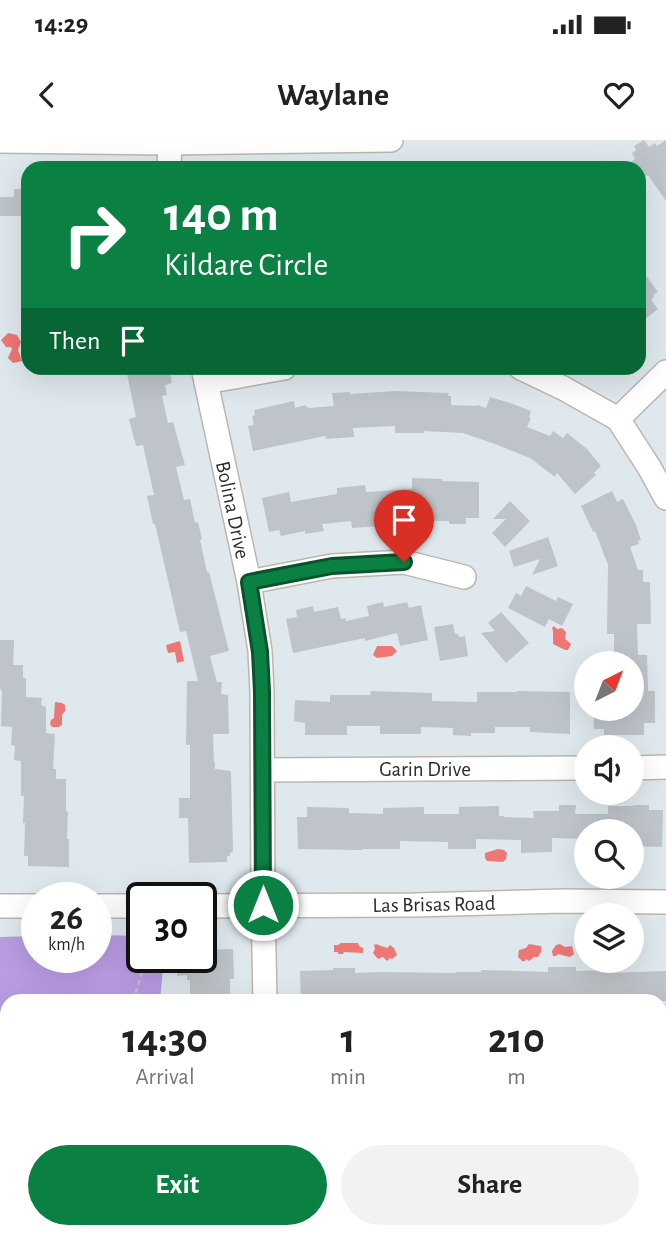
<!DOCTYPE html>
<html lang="en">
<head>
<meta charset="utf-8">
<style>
  :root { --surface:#fff; --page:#f2f2f2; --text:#222; --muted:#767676; --accent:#0b8043 }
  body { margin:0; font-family:"Alegreya Sans",sans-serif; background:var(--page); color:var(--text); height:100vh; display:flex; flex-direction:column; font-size:26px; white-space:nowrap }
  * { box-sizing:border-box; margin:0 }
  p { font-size:23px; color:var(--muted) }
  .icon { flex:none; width:38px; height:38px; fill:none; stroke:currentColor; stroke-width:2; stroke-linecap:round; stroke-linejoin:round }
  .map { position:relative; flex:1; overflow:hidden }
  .side { position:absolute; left:0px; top:854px; width:667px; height:245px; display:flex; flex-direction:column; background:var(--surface); border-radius:21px 21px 0 0; box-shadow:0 7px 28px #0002 }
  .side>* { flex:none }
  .guide { position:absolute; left:21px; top:21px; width:625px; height:214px; border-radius:21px; box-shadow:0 7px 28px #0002; background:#0b8043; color:#fff; overflow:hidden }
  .needle { width:46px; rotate:42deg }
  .controls { position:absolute; left:574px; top:511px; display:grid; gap:14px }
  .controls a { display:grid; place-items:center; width:70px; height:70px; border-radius:50%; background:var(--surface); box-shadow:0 7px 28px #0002; font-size:35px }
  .speed { position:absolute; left:21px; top:742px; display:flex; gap:14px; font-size:35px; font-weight:700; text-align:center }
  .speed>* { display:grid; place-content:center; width:91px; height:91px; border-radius:50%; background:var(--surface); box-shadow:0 7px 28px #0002; line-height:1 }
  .speed small { font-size:18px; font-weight:400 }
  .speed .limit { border:4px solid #111; border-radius:10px; background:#fff; color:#111 }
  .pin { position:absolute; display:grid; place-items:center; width:60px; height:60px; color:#fff; margin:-72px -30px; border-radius:50% 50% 50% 0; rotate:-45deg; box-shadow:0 0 7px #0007 }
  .pin .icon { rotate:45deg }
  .me { position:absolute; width:77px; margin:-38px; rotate:0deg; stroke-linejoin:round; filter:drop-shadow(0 0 5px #0008) }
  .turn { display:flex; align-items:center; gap:24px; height:147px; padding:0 28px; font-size:32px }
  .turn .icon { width:91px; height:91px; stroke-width:2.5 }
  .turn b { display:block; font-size:49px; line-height:60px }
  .then { display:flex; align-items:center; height:66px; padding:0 28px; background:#0003; gap:14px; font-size:26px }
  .eta { display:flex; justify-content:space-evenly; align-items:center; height:119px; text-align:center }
  .eta b { font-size:42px; font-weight:700; line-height:49px }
  .cta { display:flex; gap:14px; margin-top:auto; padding:14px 28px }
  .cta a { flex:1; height:80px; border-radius:42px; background:var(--accent); color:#fff; font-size:28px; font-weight:700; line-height:80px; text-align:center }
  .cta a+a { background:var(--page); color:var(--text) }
  .status { display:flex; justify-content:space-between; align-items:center; height:49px; padding:0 35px; background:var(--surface); direction:ltr }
  .status svg { height:19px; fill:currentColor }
  header { display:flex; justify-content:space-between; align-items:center; height:91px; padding:0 28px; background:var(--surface); font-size:32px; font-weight:700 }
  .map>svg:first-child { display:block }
  .green { fill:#b99de3 }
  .water { fill:#ed7775 }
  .building { fill:#bec4c9 }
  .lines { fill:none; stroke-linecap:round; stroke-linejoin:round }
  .minor-casing { stroke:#bcb6af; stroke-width:26 }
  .path { stroke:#c4c4c4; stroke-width:2.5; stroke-dasharray:5 3.5; stroke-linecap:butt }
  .minor { stroke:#fff; stroke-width:23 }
  .route-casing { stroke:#07532c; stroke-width:18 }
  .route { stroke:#0b8043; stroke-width:12 }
  .labels { text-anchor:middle; stroke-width:5; stroke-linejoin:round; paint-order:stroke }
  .street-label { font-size:21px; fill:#2c2c2c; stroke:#fff }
</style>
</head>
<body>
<div class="status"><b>14:29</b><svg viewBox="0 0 49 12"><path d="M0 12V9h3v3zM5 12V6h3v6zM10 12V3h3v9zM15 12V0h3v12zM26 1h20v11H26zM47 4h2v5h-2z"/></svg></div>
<header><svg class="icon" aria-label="back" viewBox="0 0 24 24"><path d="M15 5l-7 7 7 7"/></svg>Waylane<svg class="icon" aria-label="heart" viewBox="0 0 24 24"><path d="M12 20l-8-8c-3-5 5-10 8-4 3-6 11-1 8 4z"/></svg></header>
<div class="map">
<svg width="666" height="1099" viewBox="0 0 666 1099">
  <rect width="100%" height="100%" fill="#dfe9ed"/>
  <path class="green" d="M96,795L142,796V817H164L160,861H7V1092H82V1099H0V797L37,796V817H96Z"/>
  <g class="water">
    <path d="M8,193L17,195L21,202L18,210L22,221L13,223L8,218L12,209L11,207H6L1,200Z"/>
    <path d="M554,486L557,489L562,488L566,492L565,499L571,504L568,510H565L553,504V491L552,488Z"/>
    <path d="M180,501L184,521L177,523L175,512L168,513L166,505Z"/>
    <path d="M377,506H392L397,511L392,516L377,518L373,515Z"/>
    <path d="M55,562L62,563L65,565V571L62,575V585L59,587H52L50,584L51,580L54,578Z"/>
    <path d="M498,709L504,710L507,713L506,719L503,722L487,721L485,718V713Z"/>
    <path d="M341,803H358L359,806L363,808V813L344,812L343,814H338V812H334V805H338Z"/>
    <path d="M376,804L387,808L390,805L394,808L397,815L392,819L389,818L388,821L386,820L383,817L378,819L373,813L375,809L374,805Z"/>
    <path d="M529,804L541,806V812L538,817H534L529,821L526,819L525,821H522L518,817L519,810L526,808Z"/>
    <path d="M560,804L565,807L572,806L574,814L570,817L558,814L556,816H553L552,811L556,805Z"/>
  </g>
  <g class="building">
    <path d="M644,0L649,7L655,3L657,6L666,0V61L648,35L643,38L639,28H637L632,21L635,19L632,13L636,10L634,6Z"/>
    <path d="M14,49H28V76H0V57H14Z"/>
    <path d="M639,126L658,152L653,155L654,157L651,160L658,169L639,184Z"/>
    <path d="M161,228H169L172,243L165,245L167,255L162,256L168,283L173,282L185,325L176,327L184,360L190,359L195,383L198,382L202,399L200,400L207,432H209L229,511L210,516L217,542H222L221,554L228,555L229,594H213L214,622H215V629L231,631L233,712L230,713V716H227V722L189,723L188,678H179V658H190V605H186L187,541H198L186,491L180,492L155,384H153L147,356L154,355L143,305L136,306L129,279L136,277L127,234Z"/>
    <path d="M395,251L449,253L448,256H451V265L476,266L477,265L486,268L490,257L513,264L531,271L529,277L531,278L527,287L550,296L553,291L563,298L567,293L587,309L601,326L594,333L596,335L575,354L557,333L555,337L530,318L492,303L463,293L424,291V293H395V286L353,288L354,297L326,299L325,296L253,311L248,286L254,285L252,276L255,275L254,270L294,261L295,268L305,265L309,268L334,266L332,253L350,252V254Z"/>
    <path d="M412,338L442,339V341L479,342V378H466V384H449V381H424V373H399L394,374L395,385L352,388L351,381L322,384L324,391L305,394V391L281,396L279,390L269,392L262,358L289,352L291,362L337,354V348L365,345L366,352L412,349Z"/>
    <path d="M612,351L617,362L623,359L636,385L641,400L638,401L639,404L630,407L638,430H643V442H650L651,484H637L638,515H647L648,551H655V583H644V595H604V589H594L593,569H632V523H614V494H607L608,425L595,391L593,392L581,366Z"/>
    <path d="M510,361L530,381L505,407L492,393L506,379H493Z"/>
    <path d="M548,397L558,426L532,435L540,419L514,427L509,411Z"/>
    <path d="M526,446L556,461L558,457L573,464L562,486L549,479L545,487L508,468L516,453L521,456Z"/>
    <path d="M383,462L384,467L407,462L409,468L421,465L428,500L400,506L397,493L365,501V498L293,513L286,479L297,477L296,470L313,466L314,472L338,467L341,479L346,478V481L369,476L367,466Z"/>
    <path d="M501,472L529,503L506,523L481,493L495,491L488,483Z"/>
    <path d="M453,484L455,494H458L459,497L465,496L468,516L440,521L434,487Z"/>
    <path d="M0,500H14L13,525H23V538H26V557L42,558L41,565L46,567V593L55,594L53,629H56V639H66V671L68,672L67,699H69V727L28,726V716H24L25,683H23L24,656H21V621L14,620L15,606L11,605L12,587L1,586L2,552L0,548Z"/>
    <path d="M370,551L432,553V561L477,562V552H517V551L570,552V594L530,592V587H495V593H471V596L453,595V588L421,587V594H380V586H347V595H305V583L294,581L295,560L330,562V555H371Z"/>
    <path d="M559,665H576L575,674H608V666H633V665H649V670H663L662,707L632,706V691H586V699L552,698V712L521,713V700L476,699V709H448V702L400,701V709H362V710L298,709L297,677H307V667L349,668V673L383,674V668L424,667V674H459V667L499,666V676H504V677L534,678L533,671H559Z"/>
    <path d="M233,809L234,839H230V861H190V840H187V835L177,836V817H201V810Z"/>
    <path d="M548,827H576V831L611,830V833L666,831V861H301L300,831L333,830V828H355V833L381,832L456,833V832H481V830L548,832Z"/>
  </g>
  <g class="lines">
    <defs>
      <g id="minor">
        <path d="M0,1L169,3L391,0"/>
        <path d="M169,28L170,0"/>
        <path d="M203,228L249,442L260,511L262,552L263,765L265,861"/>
        <path d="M521,228L563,248L618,279L649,327L666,358"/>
        <path d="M206,242L284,228"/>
        <path d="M618,279L666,232"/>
        <path d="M249,442L332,426L404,422L464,437"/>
        <path d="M632,628L666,627"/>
        <path d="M264,630L586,628"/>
        <path d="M0,766H37"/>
        <path d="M96,766H142"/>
        <path d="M201,766L414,765L563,761L666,762"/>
        <path d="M660,913H666"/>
      </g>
    </defs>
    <use href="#minor" class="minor-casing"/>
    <g class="path">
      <path d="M55,861H61"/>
      <path d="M133,861L147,817"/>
      <path d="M37,1099V1092"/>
    </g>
    <use href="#minor" class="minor"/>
  </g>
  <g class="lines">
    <defs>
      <path id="route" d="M263,765L262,552L260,512L249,442L332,426L404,422"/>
    </defs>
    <use href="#route" class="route-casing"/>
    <use href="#route" class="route"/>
  </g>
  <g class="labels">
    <g class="street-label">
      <text transform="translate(233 370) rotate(78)" y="7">Bolina Drive</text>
      <text x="425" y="636">Garin Drive</text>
      <text transform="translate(434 764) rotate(-1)" y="7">Las Brisas Road</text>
    </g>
  </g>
</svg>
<div class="controls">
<a><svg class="needle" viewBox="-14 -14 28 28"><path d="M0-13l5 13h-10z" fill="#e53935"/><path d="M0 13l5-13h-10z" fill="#767676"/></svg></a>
<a><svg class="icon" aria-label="sound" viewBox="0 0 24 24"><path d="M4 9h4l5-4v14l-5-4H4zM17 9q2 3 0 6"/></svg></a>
<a><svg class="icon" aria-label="search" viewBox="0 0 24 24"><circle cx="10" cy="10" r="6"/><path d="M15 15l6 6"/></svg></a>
<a><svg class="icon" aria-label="layers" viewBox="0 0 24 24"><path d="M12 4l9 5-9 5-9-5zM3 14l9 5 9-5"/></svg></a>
</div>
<div class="speed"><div>26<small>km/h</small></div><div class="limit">30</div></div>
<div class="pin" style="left:404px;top:422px;background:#d93025"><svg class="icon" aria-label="arrive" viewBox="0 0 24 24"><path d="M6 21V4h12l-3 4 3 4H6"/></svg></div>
<svg class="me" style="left:263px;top:765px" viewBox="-20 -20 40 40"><circle r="17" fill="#0b8043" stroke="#fff" stroke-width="3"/><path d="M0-11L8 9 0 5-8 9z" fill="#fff"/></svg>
<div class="guide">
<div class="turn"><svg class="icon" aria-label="right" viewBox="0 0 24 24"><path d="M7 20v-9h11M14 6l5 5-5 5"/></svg><div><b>140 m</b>Kildare Circle</div></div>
<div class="then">Then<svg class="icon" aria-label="arrive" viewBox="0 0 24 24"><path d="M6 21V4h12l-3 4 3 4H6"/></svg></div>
</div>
<section class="side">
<div class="eta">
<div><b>14:30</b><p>Arrival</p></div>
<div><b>1</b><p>min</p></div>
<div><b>210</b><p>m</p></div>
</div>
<div class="cta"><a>Exit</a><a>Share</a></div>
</section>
</div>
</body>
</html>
